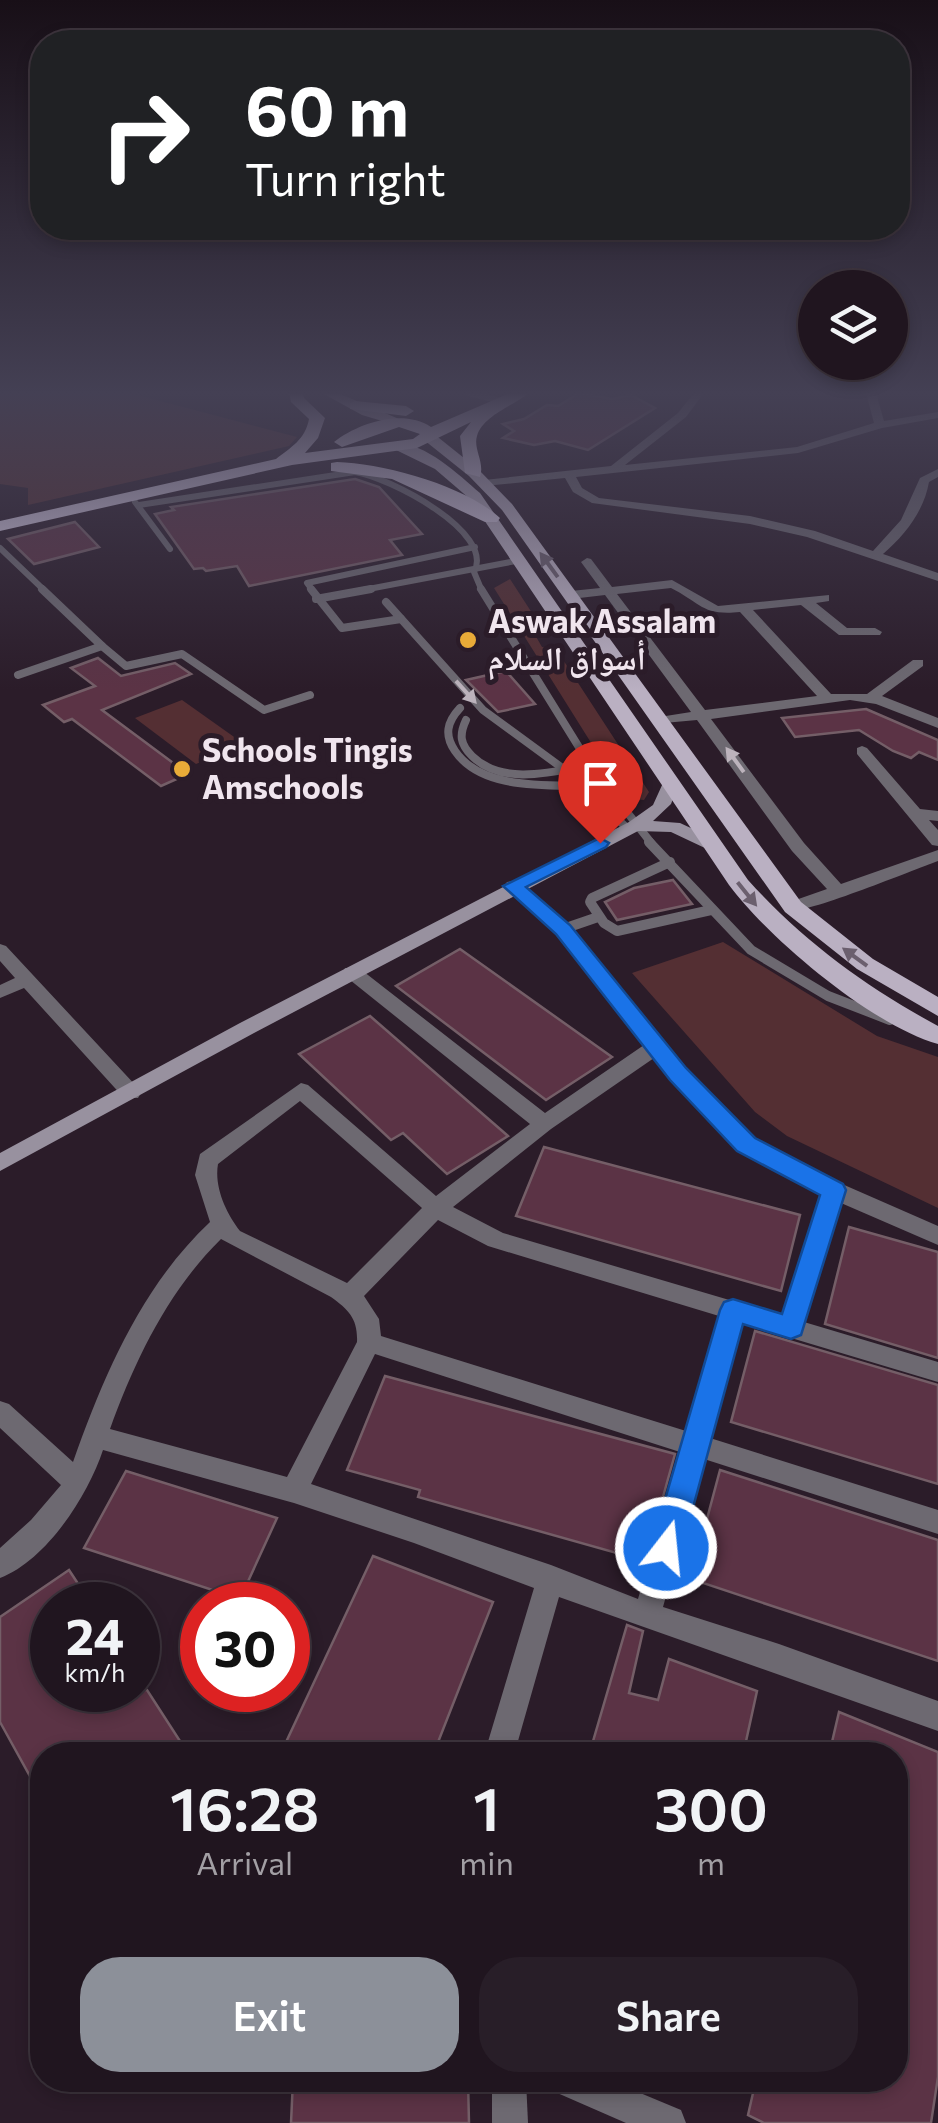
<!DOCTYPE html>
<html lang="en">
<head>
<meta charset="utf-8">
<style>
  :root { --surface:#20151f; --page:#281e28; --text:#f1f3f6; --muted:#a29fa4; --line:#3d343d; --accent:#8c9099 }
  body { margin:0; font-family:Commissioner,"Noto Naskh Arabic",sans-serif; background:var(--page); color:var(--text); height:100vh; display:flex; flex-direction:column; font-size:38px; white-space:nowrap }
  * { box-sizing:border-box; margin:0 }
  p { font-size:32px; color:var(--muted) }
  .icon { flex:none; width:55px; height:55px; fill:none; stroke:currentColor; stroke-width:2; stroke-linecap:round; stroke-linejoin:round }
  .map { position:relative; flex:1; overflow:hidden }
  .panel { position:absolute; left:30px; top:1742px; width:878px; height:350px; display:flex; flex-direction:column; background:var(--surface); border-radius:40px; box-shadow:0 5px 15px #0003,0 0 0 2px var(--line) }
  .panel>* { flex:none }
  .guide { position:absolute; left:30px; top:30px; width:880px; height:210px; border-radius:40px; box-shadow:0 5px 15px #0003,0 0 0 2px var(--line); background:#202124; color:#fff; overflow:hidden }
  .tools { position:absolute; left:798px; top:270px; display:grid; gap:20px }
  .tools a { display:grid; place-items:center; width:110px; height:110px; border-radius:50%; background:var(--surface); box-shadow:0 5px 15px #0003,0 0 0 2px var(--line); font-size:50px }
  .speed { position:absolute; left:30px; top:1582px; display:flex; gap:20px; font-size:50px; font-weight:700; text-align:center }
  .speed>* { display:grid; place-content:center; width:130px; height:130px; border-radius:50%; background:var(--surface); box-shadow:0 5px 15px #0003,0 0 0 2px var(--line); line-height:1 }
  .speed small { font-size:25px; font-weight:400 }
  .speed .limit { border:15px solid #d22; background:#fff; color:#111 }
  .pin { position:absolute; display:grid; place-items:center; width:85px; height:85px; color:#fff; margin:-102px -42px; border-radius:50% 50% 50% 0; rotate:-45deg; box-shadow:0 0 10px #0007 }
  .pin .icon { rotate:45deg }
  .me { position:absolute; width:110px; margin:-55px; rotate:16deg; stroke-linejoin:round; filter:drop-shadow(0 0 8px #0008) }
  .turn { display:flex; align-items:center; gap:35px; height:210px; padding:0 50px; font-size:45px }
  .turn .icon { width:130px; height:130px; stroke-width:2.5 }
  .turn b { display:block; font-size:70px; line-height:85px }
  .eta { display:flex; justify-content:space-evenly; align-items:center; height:170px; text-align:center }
  .eta b { font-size:60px; font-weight:600; line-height:70px }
  .action { display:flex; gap:20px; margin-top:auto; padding:20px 50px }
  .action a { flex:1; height:115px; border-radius:40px; background:var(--accent); color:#fff; font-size:40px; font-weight:600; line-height:115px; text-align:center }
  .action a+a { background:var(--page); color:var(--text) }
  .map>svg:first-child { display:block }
  .green { fill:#542f33 }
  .building { fill:#5b3345; stroke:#745e67; stroke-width:2.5 }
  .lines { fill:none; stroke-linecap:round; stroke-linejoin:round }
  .lane-far2 { stroke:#6d6971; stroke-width:6 }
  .lane-far1 { stroke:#6d6971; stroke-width:8 }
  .lane { stroke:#6d6971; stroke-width:10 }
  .street { fill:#6d6971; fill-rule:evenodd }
  .secondary { fill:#98919f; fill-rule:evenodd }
  .primary { fill:#bab0c2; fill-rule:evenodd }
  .highway { fill:#d8cde3; fill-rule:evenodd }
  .oneway { fill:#6b5f6e }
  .oneway2 { fill:#bcb3bc }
  .route { fill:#1a73e8; stroke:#114b97; stroke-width:2.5 }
  .poi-dot { fill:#e9ab38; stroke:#2b1c29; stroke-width:4 }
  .labels { text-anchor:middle; stroke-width:10; stroke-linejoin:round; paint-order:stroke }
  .far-poi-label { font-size:32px; font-weight:bold; fill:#f0e5ee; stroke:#2b1c29; text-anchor:start }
</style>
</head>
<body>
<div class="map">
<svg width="938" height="2123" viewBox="0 0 938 2123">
  <rect width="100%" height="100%" fill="#2b1c29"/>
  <g class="green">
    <path d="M0,393H130L297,437L289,446L28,505V488L0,484Z"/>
    <path d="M510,579L534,616L527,621L542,647L556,649L649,792L644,800L632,799L620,789L494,588Z"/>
    <path d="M182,700L244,744L196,764L135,718Z"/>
    <path d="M723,942L877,1036L938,1057V1208L787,1136L755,1112L632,973Z"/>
  </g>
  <g class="building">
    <path d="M579,393L612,399L631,395L655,408L588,450L555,441L534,445L503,438L514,431L503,424L524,419L547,405L558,406Z"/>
    <path d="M355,479L379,487L422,534L390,540L402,555L249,586L237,566L206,571L203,568L194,569L155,514L174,510L171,507Z"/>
    <path d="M75,522L99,547L34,564L8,539Z"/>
    <path d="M98,658L121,676L175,663L191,674L102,710L188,774L161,786L72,719L64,722L43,705L95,686L71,668Z"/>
    <path d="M506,671L535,704L498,712L466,680Z"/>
    <path d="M866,709L938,740V760L919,752L911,758L893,751L859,730L795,737L782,718Z"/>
    <path d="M673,880L692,904L617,920L605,902L634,888Z"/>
    <path d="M460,949L612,1057L546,1100L396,986Z"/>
    <path d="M370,1016L508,1136L447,1174L403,1133L391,1140L299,1054Z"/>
    <path d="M544,1147L800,1215L781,1291L516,1216Z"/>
    <path d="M849,1227L938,1252V1358L825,1324Z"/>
    <path d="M755,1331L938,1385V1484L731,1422Z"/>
    <path d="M385,1376L675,1454L645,1561L418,1497L420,1490L347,1470Z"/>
    <path d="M720,1470L938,1540V1661L691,1579Z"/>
    <path d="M126,1471L277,1518L240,1599L84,1548Z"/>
    <path d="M373,1556L493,1602L433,1755H280Z"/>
    <path d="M69,1570L92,1605H52V1690H147L189,1755H42V1798L0,1722V1617Z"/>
    <path d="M627,1625L643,1631L629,1693L658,1700L669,1659L757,1691L743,1755H589Z"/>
    <path d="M839,1712L938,1752V2077L931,2123H764L748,2115L756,2080H895V1755H829Z"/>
    <path d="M293,2080H468L469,2123H291Z"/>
  </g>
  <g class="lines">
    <g class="lane-far2">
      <path d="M469,393L505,402"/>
      <path d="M135,502L170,549"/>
      <path d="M139,505L355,472C388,477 496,532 474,572L482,591"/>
      <path d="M0,548L45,591"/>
      <path d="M313,591L307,583L475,547"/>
      <path d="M358,591L521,560"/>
    </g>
    <g class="lane-far1">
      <path d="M311,589L342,628L401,619"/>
      <path d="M481,589L590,765L652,844"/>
      <path d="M316,599L371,589"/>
      <path d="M386,602L483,710L565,770L628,829"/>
      <path d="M102,646L126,666L182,654L264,710L310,695"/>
      <path d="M18,675L102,646L42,589"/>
      <path d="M460,708C447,722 444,735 455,751C481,789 542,785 583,786"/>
      <path d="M466,720C459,735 460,744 472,756C502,786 553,772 590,765"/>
    </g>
    <g class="lane">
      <path d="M649,842L751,950L828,996L890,1020"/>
      <path d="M670,862L592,898L590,902L604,923L617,931L711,910"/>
      <path d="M563,929L598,917"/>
    </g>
    <g class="street">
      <path d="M694,393H704L686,417L625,465L797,447L874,423L866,393H876L884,421L938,412V418L882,428L798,453L576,477L582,488L599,498L750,516L815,531L873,551L901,520L920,478L938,469V477L929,482C924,511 905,535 883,554L938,573V581L807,537L750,524L592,503L573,492L565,478L484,486L478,483L484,480L611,466L678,413Z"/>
      <path d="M587,558L591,559L612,587L672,580L718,606L829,595V601L816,603L847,628H875L882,632L880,635H839L801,605L753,610L831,694H867L913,660H923V666L882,696L938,718V728L876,704L850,700L711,719L804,843L841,884L938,850V861C910,871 807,914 787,911L784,907L787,903L827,889L792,851L697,720L653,724V718L691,712L605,595L571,599L564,595L571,591L600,588L581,562ZM671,588C701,603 702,616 740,612L817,696L705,710L617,594Z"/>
      <path d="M862,746L867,748L920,809L938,811V821L929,820L938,830V846L932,845L857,754V748Z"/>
      <path d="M513,881L519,882L569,925L685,1069L753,1138L842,1184L938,1226V1245L841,1203L804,1322L938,1362V1382L741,1323L710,1438L938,1510V1534L704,1459L663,1607L779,1644L938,1701V1731L559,1597L514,1755H484L534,1588L414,1543L294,1503L103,1450C88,1495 47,1560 0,1578V1548L31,1520L61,1485L0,1428V1401L9,1404L73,1462C104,1375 141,1287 210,1222L195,1175L200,1154L301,1083L308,1085L436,1196L530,1124L345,976L343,972L345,968H359L545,1113L644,1045L557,933L507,890L504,886L507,882ZM654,1058L739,1150L822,1194L783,1316L503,1233L453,1207L551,1129ZM300,1101L422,1208L347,1283L240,1231C226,1213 214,1187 218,1164ZM438,1220L488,1246L719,1316L686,1431L381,1336L379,1319L364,1296ZM221,1239L331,1297C349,1310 358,1319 357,1342L287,1477L110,1429C135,1360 168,1291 221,1239ZM375,1354L680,1452L638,1599L551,1565L311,1484Z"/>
      <path d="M0,944L6,946L138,1088L141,1093L138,1098H124L24,988L0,998V985L15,978L0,961Z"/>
      <path d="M492,2080H526L528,2123H492Z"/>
      <path d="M550,2080H609L681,2110L686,2123H626L555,2092Z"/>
    </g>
    <path class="secondary" d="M671,778L679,783L671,804L653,821L680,823L719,841V849H707L671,832L638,831L254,1033L0,1171V1153L240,1023L629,822L653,805L663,783Z"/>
    <g class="primary">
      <path d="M322,393H338L406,422L399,426L362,415Z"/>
      <path d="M424,434H434L479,470L512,504L801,902L873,959L938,997V1016L857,969L785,912L502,510L469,476L424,440Z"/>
      <path d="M394,443C425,442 458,474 480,493L748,880C803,941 866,987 938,1026V1044C873,1026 769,939 729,885L470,499L435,469L394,449Z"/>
    </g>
    <g class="highway">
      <path d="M289,393H303L304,398L325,418L318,438L305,453L413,439L420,434L399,427L342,447L334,442C358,423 403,408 431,427L510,393H529C515,405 483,415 477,436C473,449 485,462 480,477L465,473L460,436L471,422L417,448L292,465L0,531V521L276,459C291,447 305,440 309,419L291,402Z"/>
      <path d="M355,401L406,406L414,411L406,416L350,409V403Z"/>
      <path d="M337,462C383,463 466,486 500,518L497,522H485L392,479L331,471V463Z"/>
    </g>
  </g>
  <defs><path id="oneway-solid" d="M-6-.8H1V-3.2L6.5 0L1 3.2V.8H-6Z" transform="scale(2.5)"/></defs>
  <g class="oneway">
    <use href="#oneway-solid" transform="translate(549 565) rotate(-126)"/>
    <use href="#oneway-solid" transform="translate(747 894) rotate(51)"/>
    <use href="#oneway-solid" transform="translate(855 957) rotate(-144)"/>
  </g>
  <g class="oneway2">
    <use href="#oneway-solid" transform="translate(466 692) rotate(48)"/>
    <use href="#oneway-solid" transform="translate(735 760) rotate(-126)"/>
  </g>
  <linearGradient id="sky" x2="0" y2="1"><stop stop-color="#180f17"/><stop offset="0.57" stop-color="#444054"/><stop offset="1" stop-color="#444054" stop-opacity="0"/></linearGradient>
  <rect width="938" height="690" fill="url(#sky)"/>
  <path class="route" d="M600,838L609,843L606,847L526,887L570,925L686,1068L755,1138L843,1184L846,1190L801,1335L791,1339L743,1324L682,1548L677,1559L666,1563L656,1559L651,1548L720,1310L724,1302L733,1299L782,1314L820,1195L737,1151L670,1080L556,934L503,886Z"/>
  <g class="poi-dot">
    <circle cx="468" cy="640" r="10"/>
    <circle cx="182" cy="769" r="10"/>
  </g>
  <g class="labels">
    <g class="far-poi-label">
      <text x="488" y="633">Aswak Assalam<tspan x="488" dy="37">أسواق السلام</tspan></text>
      <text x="202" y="762">Schools Tingis<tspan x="202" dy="37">Amschools</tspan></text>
    </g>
  </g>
</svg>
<div class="tools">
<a><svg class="icon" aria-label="layers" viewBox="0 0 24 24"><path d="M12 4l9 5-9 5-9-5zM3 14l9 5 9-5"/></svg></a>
</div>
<div class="speed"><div>24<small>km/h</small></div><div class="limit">30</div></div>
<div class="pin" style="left:600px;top:843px;background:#d93025"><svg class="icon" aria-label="arrive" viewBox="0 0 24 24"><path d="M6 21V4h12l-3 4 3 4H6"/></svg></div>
<svg class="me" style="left:666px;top:1548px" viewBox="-20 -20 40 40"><circle r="17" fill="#1a73e8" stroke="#fff" stroke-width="3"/><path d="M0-11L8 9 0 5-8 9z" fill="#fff"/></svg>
<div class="guide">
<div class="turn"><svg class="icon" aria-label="right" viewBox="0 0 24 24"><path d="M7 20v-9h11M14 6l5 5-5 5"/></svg><div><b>60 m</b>Turn right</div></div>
</div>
<section class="panel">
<div class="eta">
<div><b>16:28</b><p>Arrival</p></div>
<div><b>1</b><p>min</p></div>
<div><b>300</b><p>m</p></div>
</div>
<div class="action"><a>Exit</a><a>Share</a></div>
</section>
</div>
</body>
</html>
